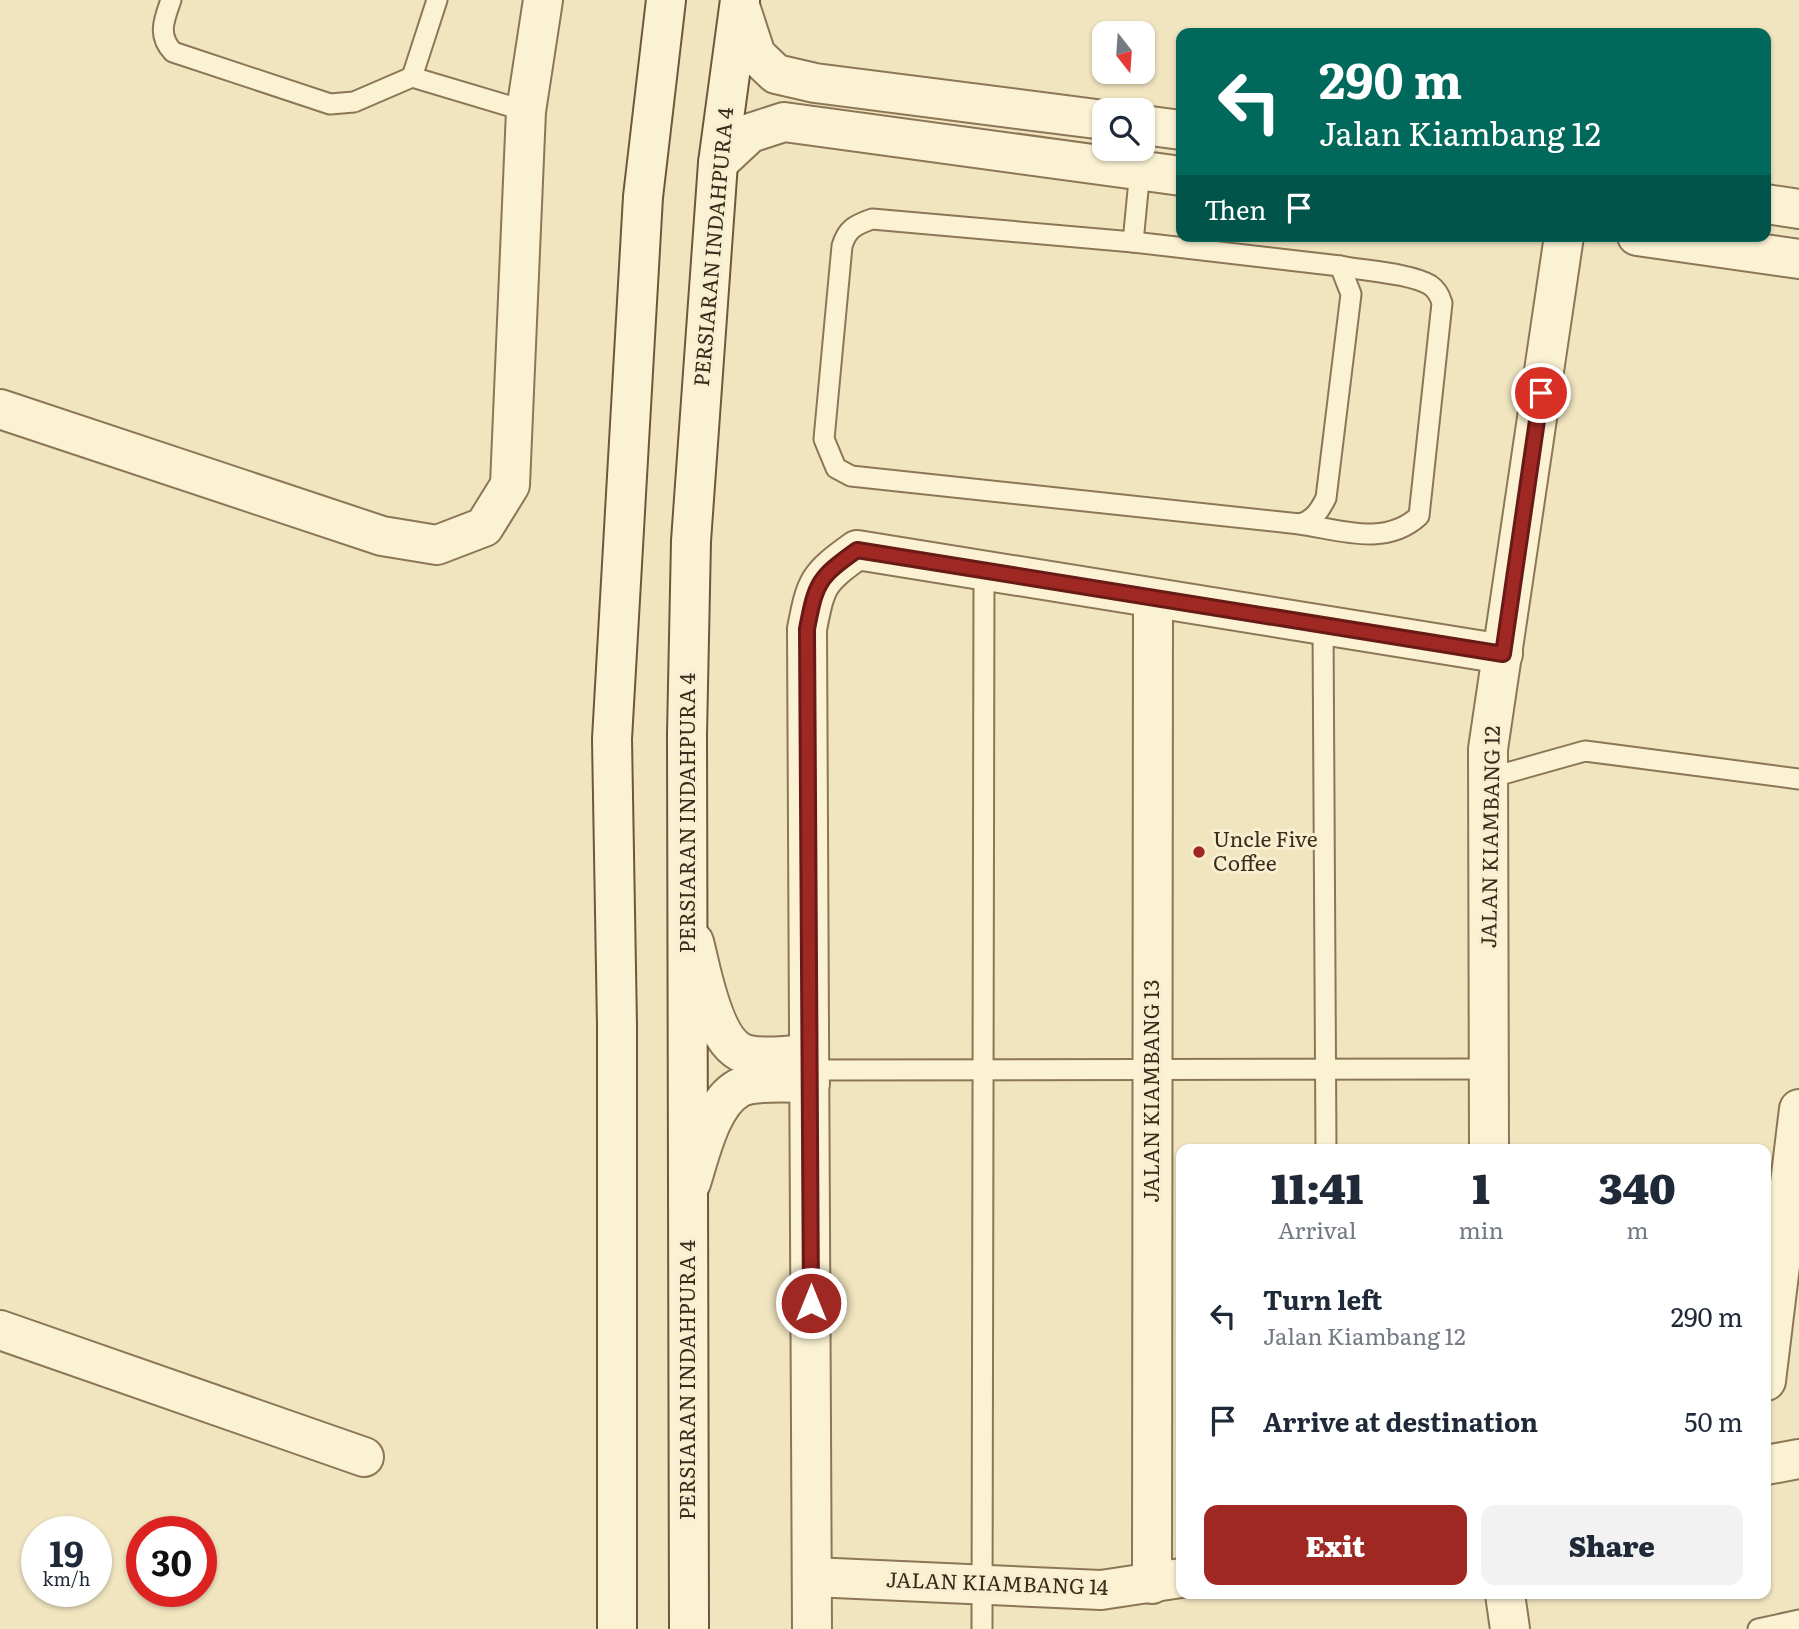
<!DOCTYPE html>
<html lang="en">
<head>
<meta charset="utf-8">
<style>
  :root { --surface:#fff; --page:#f2f2f3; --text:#1f2937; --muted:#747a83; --accent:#a02822 }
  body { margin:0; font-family:Literata,serif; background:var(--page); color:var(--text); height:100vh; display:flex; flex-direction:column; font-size:26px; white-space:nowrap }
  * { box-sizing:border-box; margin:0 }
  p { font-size:23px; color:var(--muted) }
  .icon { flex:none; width:38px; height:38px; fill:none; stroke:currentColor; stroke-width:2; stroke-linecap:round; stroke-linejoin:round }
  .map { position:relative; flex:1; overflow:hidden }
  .details { position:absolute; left:1176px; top:1144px; width:595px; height:455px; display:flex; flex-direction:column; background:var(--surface); border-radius:14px; box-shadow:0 2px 5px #0004 }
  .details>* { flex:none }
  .banner { position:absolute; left:1176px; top:28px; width:595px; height:214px; border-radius:14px; box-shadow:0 2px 5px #0004; background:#00695c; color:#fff; overflow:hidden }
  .needle { width:46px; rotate:163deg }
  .fabs { position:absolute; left:1092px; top:21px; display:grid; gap:14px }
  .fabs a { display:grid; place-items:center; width:63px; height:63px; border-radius:14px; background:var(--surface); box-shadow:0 2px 5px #0004; font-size:35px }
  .speed { position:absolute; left:21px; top:1516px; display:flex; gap:14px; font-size:35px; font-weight:700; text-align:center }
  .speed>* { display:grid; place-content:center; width:91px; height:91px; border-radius:50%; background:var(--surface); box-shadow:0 2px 5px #0004; line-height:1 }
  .speed small { font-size:18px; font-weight:400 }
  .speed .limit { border:10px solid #d22; background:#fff; color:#111 }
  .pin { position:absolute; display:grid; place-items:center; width:60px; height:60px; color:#fff; margin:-30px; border:4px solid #fff; border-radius:50%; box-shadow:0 2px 7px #0007 }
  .me { position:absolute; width:77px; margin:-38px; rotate:0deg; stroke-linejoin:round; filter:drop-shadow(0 0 5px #0008) }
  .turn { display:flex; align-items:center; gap:24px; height:147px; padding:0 28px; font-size:32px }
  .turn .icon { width:91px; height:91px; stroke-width:2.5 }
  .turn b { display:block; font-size:49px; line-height:60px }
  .then { display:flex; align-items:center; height:66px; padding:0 28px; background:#0003; gap:14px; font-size:26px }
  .eta { display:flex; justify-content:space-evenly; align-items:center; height:119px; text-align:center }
  .eta b { font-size:42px; font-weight:800; line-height:49px }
  .cta { display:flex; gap:14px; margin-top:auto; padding:14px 28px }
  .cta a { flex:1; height:80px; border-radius:14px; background:var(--accent); color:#fff; font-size:28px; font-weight:800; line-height:80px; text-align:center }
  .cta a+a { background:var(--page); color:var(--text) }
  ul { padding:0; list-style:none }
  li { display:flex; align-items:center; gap:21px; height:105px; padding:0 28px }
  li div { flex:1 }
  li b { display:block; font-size:26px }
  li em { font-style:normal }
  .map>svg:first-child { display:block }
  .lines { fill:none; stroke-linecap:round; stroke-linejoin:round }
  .lane-casing { stroke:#8c7656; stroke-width:23 }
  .street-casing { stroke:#8c7656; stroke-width:42 }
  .secondary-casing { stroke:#6e573a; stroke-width:42 }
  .lane { stroke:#fbf2d4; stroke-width:19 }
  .street { stroke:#fbf2d4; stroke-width:38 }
  .secondary { stroke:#fbf2d4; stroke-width:38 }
  .route-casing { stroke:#681a16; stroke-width:18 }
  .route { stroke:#a02822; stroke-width:12 }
  .poi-dot { fill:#a02822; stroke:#f8efd0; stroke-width:2.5 }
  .labels { text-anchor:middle; stroke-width:6; stroke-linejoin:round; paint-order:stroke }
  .street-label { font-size:21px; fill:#3a2c1c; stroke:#f8efd0 }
  .poi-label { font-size:21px; fill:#3a2c1c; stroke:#f8efd0; text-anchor:start }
</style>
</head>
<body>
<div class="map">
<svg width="1799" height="1629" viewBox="0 0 1799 1629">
  <rect width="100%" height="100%" fill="#f1e5c0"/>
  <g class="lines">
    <defs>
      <g id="lane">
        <path d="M171,0C164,20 157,35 173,52L330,104L354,102L412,77L437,0"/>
        <path d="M412,77L526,111"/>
        <path d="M872,219L1133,242L1340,266L1351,294L1326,498C1320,510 1314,520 1300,524L851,476L836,468L824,439L842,246C847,229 855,225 872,219Z"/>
        <path d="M1133,242L1140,170"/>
        <path d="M1300,524C1341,530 1385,547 1419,516L1442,303C1440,296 1436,289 1430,285C1409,273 1365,271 1340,266"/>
        <path d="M1323,625L1326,1150"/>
        <path d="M1489,778L1585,751L1799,779"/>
        <path d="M810,1070L1488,1069"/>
        <path d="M982,1629L984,571"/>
        <path d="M1758,1629L1799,1620"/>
      </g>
      <g id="street">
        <path d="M740,6L756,55L776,74L815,83L1104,120"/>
        <path d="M1143,125L1181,130"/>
        <path d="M718,163L750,133L784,122L1181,176"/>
        <path d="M1766,204L1799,209"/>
        <path d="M1637,236L1799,259"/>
        <path d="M0,409L382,536L437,545L484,527L510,485L526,111L543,0"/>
        <path d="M694,942C702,971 713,1049 749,1055C768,1059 791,1055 809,1054"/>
        <path d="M1489,1150L1488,749L1564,236"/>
        <path d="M691,1183C700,1155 711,1103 739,1088C754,1080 792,1083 810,1083"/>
        <path d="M0,1330L364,1457"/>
        <path d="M1766,1381L1799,1109"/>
        <path d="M1766,1465L1799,1459"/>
        <path d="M812,1577L1101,1590L1181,1578"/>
        <path d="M1152,1584L1153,598"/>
        <path d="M1505,1594L1510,1629"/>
        <path d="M812,1629L807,629C816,582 818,578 857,550L1503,654"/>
      </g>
      <g id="secondary">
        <path d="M617,1629V1026L612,739L643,197L666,0"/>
        <path d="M689,1629L687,734L691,541L718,163L740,0"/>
      </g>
    </defs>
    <use href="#lane" class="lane-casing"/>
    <use href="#street" class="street-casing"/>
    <use href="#secondary" class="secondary-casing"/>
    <use href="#lane" class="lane"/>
    <use href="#street" class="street"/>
    <use href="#secondary" class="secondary"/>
  </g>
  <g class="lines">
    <defs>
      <path id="route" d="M811,1303L807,629C816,582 818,578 857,550L1503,654L1541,393"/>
    </defs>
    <use href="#route" class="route-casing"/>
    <use href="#route" class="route"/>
  </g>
  <circle class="poi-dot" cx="1199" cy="852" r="7"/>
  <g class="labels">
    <g class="street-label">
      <text transform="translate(714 247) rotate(-85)" y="7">PERSIARAN INDAHPURA 4</text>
      <text transform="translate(688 813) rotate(-90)" y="7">PERSIARAN INDAHPURA 4</text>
      <text transform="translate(1491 837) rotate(-89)" y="7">JALAN KIAMBANG 12</text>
      <text transform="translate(1152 1091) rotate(-90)" y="7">JALAN KIAMBANG 13</text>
      <text transform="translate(688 1380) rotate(-90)" y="7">PERSIARAN INDAHPURA 4</text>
      <text transform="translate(997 1584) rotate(2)" y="7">JALAN KIAMBANG 14</text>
    </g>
    <g class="poi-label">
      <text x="1213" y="847">Uncle Five<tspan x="1213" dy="24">Coffee</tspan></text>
    </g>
  </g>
</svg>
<div class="fabs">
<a><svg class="needle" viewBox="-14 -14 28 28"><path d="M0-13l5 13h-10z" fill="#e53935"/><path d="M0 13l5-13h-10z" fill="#747a83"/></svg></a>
<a><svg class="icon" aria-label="search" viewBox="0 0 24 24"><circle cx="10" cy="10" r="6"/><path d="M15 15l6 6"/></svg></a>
</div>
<div class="speed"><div>19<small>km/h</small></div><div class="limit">30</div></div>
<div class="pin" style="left:1541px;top:393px;background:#d93025"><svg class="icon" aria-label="arrive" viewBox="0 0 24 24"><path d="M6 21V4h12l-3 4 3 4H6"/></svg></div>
<svg class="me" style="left:811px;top:1303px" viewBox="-20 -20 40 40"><circle r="17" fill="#a02822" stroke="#fff" stroke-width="3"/><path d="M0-11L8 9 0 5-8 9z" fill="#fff"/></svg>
<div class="banner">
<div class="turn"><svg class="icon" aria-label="left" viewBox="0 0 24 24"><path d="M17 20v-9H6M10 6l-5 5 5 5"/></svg><div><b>290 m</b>Jalan Kiambang 12</div></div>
<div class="then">Then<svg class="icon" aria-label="arrive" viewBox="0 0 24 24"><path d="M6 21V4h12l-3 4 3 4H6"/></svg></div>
</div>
<section class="details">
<div class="eta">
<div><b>11:41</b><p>Arrival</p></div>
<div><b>1</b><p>min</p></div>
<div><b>340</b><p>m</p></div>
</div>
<ul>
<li><svg class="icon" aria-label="left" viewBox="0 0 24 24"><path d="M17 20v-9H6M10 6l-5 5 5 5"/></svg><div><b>Turn left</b><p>Jalan Kiambang 12</p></div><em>290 m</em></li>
<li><svg class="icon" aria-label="arrive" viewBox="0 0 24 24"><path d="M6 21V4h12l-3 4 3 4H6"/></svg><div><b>Arrive at destination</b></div><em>50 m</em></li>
</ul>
<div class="cta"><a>Exit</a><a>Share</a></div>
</section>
</div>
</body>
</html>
